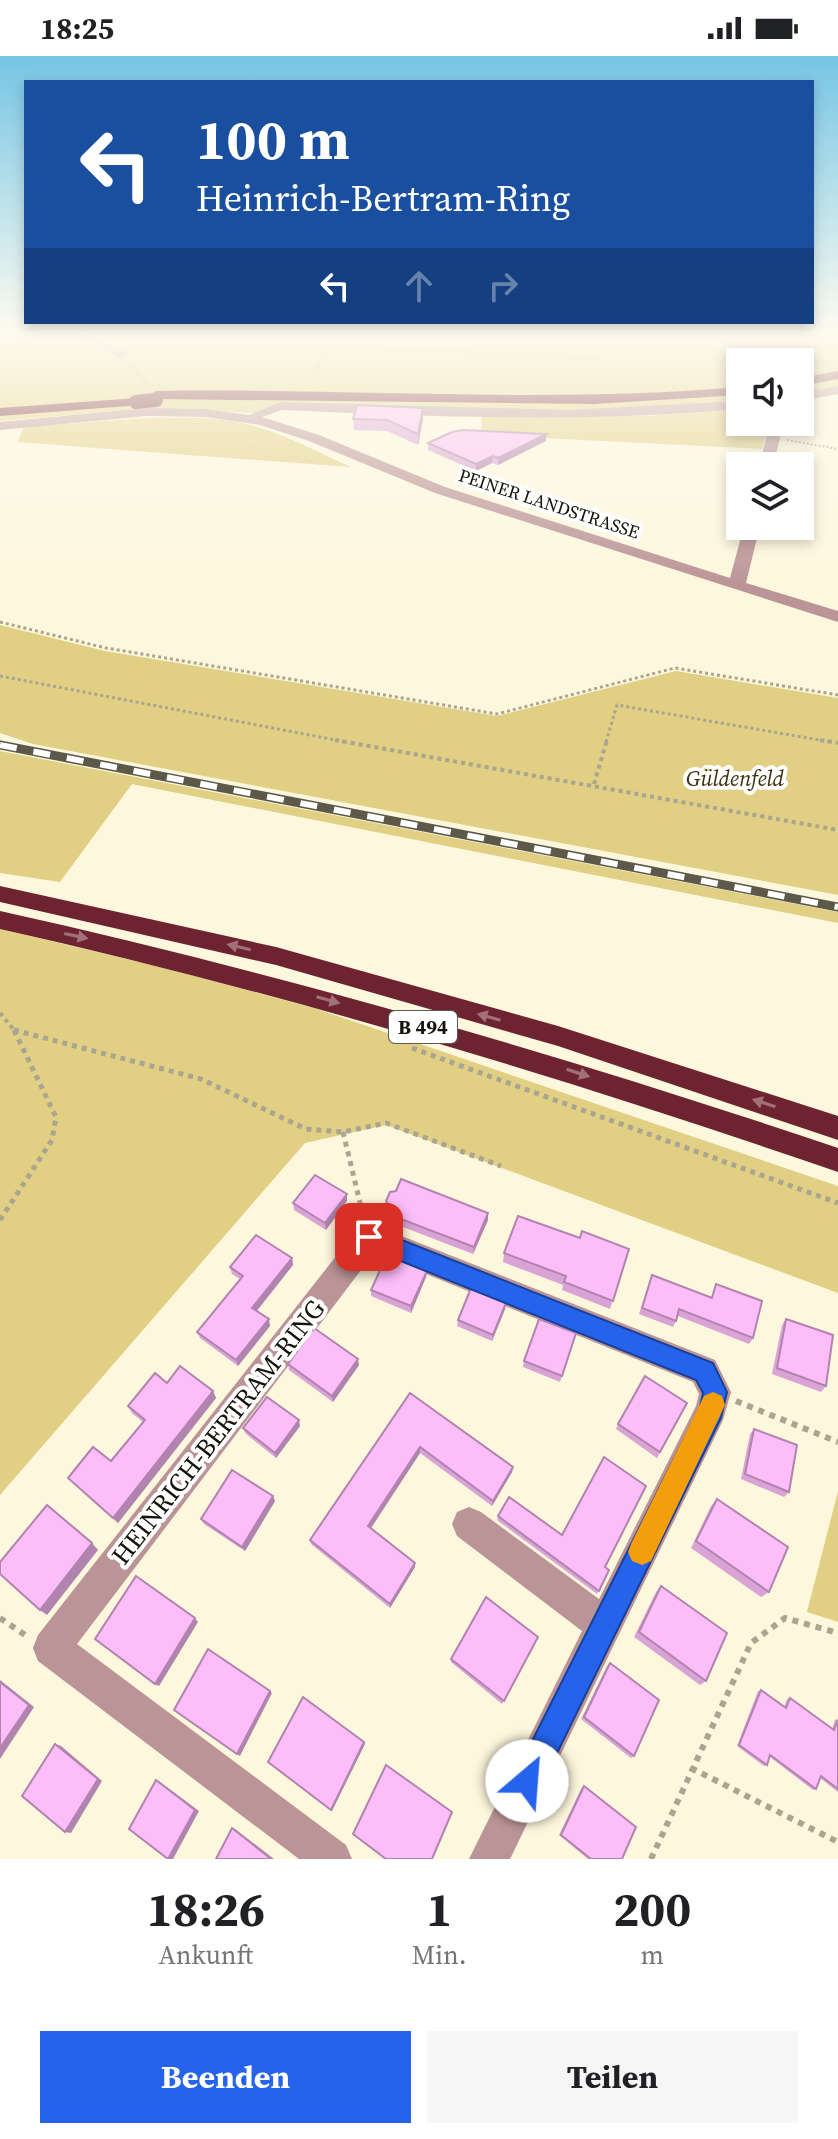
<!DOCTYPE html>
<html lang="de">
<head>
<meta charset="utf-8">
<style>
  :root { --surface:#fff; --page:#f6f6f6; --text:#202124; --muted:#757577; --accent:#2563eb }
  body { margin:0; font-family:"Source Serif 4",serif; background:var(--page); color:var(--text); height:100vh; display:flex; flex-direction:column; font-size:30px; white-space:nowrap }
  * { box-sizing:border-box; margin:0 }
  p { font-size:26px; color:var(--muted) }
  .icon { flex:none; width:44px; height:44px; fill:none; stroke:currentColor; stroke-width:2; stroke-linecap:round; stroke-linejoin:round }
  .map { position:relative; height:1803px; overflow:hidden }
  .drawer { display:flex; flex-direction:column; background:var(--surface); flex:1 }
  .drawer>* { flex:none }
  .banner { position:absolute; left:24px; top:24px; width:790px; height:244px; border-radius:0px; box-shadow:0 4px 12px #0003; background:#1a4fa0; color:#fff; overflow:hidden }
  .fabs { position:absolute; left:726px; top:292px; display:grid; gap:16px }
  .fabs a { display:grid; place-items:center; width:88px; height:88px; border-radius:0px; background:var(--surface); box-shadow:0 4px 12px #0003; font-size:40px }
  .pin { position:absolute; display:grid; place-items:center; width:68px; height:68px; color:#fff; margin:-34px; border-radius:16px; box-shadow:0 4px 12px #0006 }
  .me { position:absolute; width:88px; margin:-44px; rotate:27deg; stroke-linejoin:round; filter:drop-shadow(0 0 6px #0008) }
  .turn { display:flex; align-items:center; gap:28px; height:168px; padding:0 40px; font-size:36px }
  .turn .icon { width:104px; height:104px; stroke-width:2.5 }
  .turn b { display:block; font-size:56px; line-height:68px }
  .lanes { display:flex; align-items:center; height:76px; padding:0 40px; background:#0003; justify-content:center; gap:40px; direction:ltr }
  .lanes .off { opacity:.35 }
  .eta { display:flex; justify-content:space-evenly; align-items:center; height:136px; text-align:center }
  .eta b { font-size:48px; font-weight:700; line-height:56px }
  .button { display:flex; gap:16px; margin-top:auto; padding:16px 40px }
  .button a { flex:1; height:92px; border-radius:0px; background:var(--accent); color:#fff; font-size:32px; font-weight:700; line-height:92px; text-align:center }
  .button a+a { background:var(--page); color:var(--text) }
  .status { display:flex; justify-content:space-between; align-items:center; height:56px; padding:0 40px; background:var(--surface); direction:ltr }
  .status svg { height:22px; fill:currentColor }
  .map>svg:first-child { display:block }
  .green { fill:#e1cf83 }
  .lines { fill:none; stroke-linecap:round; stroke-linejoin:round }
  .path-far4 { stroke:#aaa591; stroke-width:2; stroke-dasharray:2 2; stroke-linecap:butt }
  .path-far3 { stroke:#aaa591; stroke-width:3; stroke-dasharray:3 3; stroke-linecap:butt }
  .path-far2 { stroke:#aaa591; stroke-width:4; stroke-dasharray:4 4; stroke-linecap:butt }
  .path-far1 { stroke:#aaa591; stroke-width:5; stroke-dasharray:5 5; stroke-linecap:butt }
  .path { stroke:#aaa591; stroke-width:6; stroke-dasharray:6 6; stroke-linecap:butt }
  .minor { fill:#bb9497; fill-rule:evenodd }
  .highway { fill:#6e2331; fill-rule:evenodd }
  .rail-casing { stroke:#5c594b; stroke-width:9 }
  .rail { stroke:#fff; stroke-width:6; stroke-dasharray:17; stroke-linecap:butt }
  .highway-bridge { stroke:#6e2331; stroke-width:14 }
  .wall { fill:#d9a3d6 }
  .shaded-wall { fill:#b084ae }
  .building { fill:#fcbdf9; stroke:#b084ae; stroke-width:2 }
  .oneway { fill:#a17079 }
  .route { fill:#2563eb; stroke:#184099; stroke-width:2 }
  .slow { fill:#f59e0b }
  .labels { text-anchor:middle; stroke-width:8; stroke-linejoin:round; paint-order:stroke }
  .far-street-label { font-size:18px; fill:#15130a; stroke:#fff }
  .shield { fill:#fff; stroke:#5b5a54; stroke-width:2 }
  .shield-label { font-size:20px; font-weight:bold; fill:#15130a }
  .park-label { font-size:22px; font-style:italic; fill:#3a310c; stroke:#fff }
  .near-street-label { font-size:26px; fill:#15130a; stroke:#fff }
</style>
</head>
<body>
<div class="status"><b>18:25</b><svg viewBox="0 0 49 12"><path d="M0 12V9h3v3zM5 12V6h3v6zM10 12V3h3v9zM15 12V0h3v12zM26 1h20v11H26zM47 4h2v5h-2z"/></svg></div>
<div class="map">
<svg width="838" height="1803" viewBox="0 0 838 1803">
  <rect width="100%" height="100%" fill="#fdf7dd"/>
  <g class="green">
    <path d="M6,278H838V332L800,339V306H740V347L590,356L280,349L256,357L151,352L0,365V286Z"/>
    <path d="M740,354V366H769L762,393L481,379L482,359L646,360Z"/>
    <path d="M145,362C179,362 213,360 246,368C282,376 317,396 351,411L17,386L24,371Z"/>
    <path d="M0,569L105,595L497,660L676,615L838,642V839L33,688L0,677Z"/>
    <path d="M0,695L838,856V867L132,728L60,826L0,817Z"/>
    <path d="M0,873L152,909L314,952L838,1130V1237L386,1069L305,1087L0,1439Z"/>
    <path d="M838,1435V1566L807,1556Z"/>
  </g>
  <g class="lines">
    <g class="path-far4">
      <path d="M237,289L326,292L316,318"/>
      <path d="M326,289L331,278"/>
      <path d="M326,290L599,302L596,278"/>
      <path d="M364,292L368,278"/>
      <path d="M131,307L147,328"/>
      <path d="M787,384L838,393"/>
    </g>
    <g class="path-far3">
      <path d="M0,566L106,592L497,658L675,612L838,639"/>
      <path d="M0,620L346,686"/>
      <path d="M606,686L617,649L831,686"/>
    </g>
    <g class="path-far2">
      <path d="M335,684L838,774"/>
      <path d="M820,684L838,687"/>
      <path d="M594,728L607,684"/>
      <path d="M0,957L14,974"/>
    </g>
    <g class="path-far1">
      <path d="M14,974L201,1023L306,1073L343,1076L386,1067L501,1110"/>
      <path d="M412,992L838,1147"/>
      <path d="M343,1076L363,1159"/>
      <path d="M0,1164L52,1084L56,1061L13,972"/>
    </g>
    <g class="path">
      <path d="M736,1345L838,1386"/>
      <path d="M0,1562L28,1581"/>
      <path d="M691,1712L838,1786"/>
      <path d="M651,1803L751,1587L785,1562L838,1577"/>
    </g>
    <g class="minor">
      <path d="M75,278H90L130,299L119,302Z"/>
      <path d="M838,330V338L800,345V337Z"/>
      <path d="M740,345V353C587,367 435,361 282,354L262,361L319,379L445,431L730,522L744,470H760L746,527L838,555V566L435,437L309,385L260,369L206,361L147,360L0,374V366L147,352L206,353L249,359L281,346L568,354Z"/>
      <path d="M770,366H784L773,410H759Z"/>
      <path d="M369,1167L715,1304L731,1336L723,1364L510,1803H469L582,1575L457,1480L452,1468L457,1456L469,1451L481,1456L599,1543L696,1350L699,1338L693,1326L374,1197L77,1588L346,1789L352,1803H299L38,1605L33,1592L38,1579L359,1171Z"/>
    </g>
    <g class="highway">
      <path d="M838,315V323L800,330V322Z"/>
      <path d="M740,331V339L594,348L156,343L149,339L156,335C351,332 545,348 740,331Z"/>
      <path d="M136,342L143,346L141,349L0,360V352Z"/>
      <path d="M0,830L276,891L558,970L838,1060V1084L558,990L276,909L0,846Z"/>
      <path d="M0,855C284,918 562,999 838,1092V1116C562,1021 285,937 0,873Z"/>
    </g>
    <defs>
      <path id="rail" d="M0,689L838,851"/>
    </defs>
    <use href="#rail" class="rail-casing"/>
    <use href="#rail" class="rail"/>
    <path class="highway-bridge" d="M136,346L156,344"/>
  </g>
  <g class="wall">
    <path d="M423,352V363L418,389L387,375L354,374L353,363Z"/>
    <path d="M546,378V385L498,409L492,407L476,415L428,394V387Z"/>
    <path d="M347,1145L326,1174L294,1154L293,1147Z"/>
    <path d="M386,1145L488,1164L473,1198L385,1164V1157L387,1153Z"/>
    <path d="M580,1182L629,1193L610,1253L562,1234L563,1229L503,1206L504,1197Z"/>
    <path d="M292,1202L293,1209L257,1255L270,1270L238,1310L200,1282L197,1276L240,1223L232,1218L230,1211Z"/>
    <path d="M427,1215L426,1221L411,1257L371,1240V1234Z"/>
    <path d="M652,1219L711,1241L716,1228L753,1282L749,1288L678,1260L673,1271L639,1258Z"/>
    <path d="M505,1253L492,1285L457,1270L458,1264Z"/>
    <path d="M786,1263L826,1330L821,1336L772,1318L782,1269Z"/>
    <path d="M576,1277L560,1326L523,1311L524,1305Z"/>
    <path d="M288,1308L359,1309L333,1346L289,1314Z"/>
    <path d="M213,1335L216,1342L118,1467L68,1422L111,1405L143,1366L132,1357L128,1350Z"/>
    <path d="M410,1337L513,1411L512,1416L492,1450L420,1397L371,1472L415,1511L390,1552L311,1488L310,1484Z"/>
    <path d="M687,1347L657,1402L616,1373L618,1368Z"/>
    <path d="M300,1370L276,1402L246,1378L243,1372Z"/>
    <path d="M754,1373L789,1436L784,1441L741,1423L750,1378Z"/>
    <path d="M273,1440L275,1445L245,1495L204,1468L201,1463Z"/>
    <path d="M717,1443L769,1536L761,1541L691,1492L711,1450Z"/>
    <path d="M498,1460L605,1511L609,1514L597,1538L497,1464Z"/>
    <path d="M661,1530L706,1625L700,1629L634,1581L656,1536Z"/>
    <path d="M538,1581L502,1648L451,1606V1603Z"/>
    <path d="M610,1607L634,1700L631,1702L581,1663L607,1610Z"/>
    <path d="M761,1634L784,1651L787,1643L790,1642L832,1673L835,1664L838,1663V1736L820,1722L816,1733L813,1734L770,1701L767,1709L764,1710L737,1690L758,1635Z"/>
    <path d="M584,1730L622,1803H588L559,1779L582,1731Z"/>
  </g>
  <g class="shaded-wall">
    <path d="M423,352V363L418,389V378Z"/>
    <path d="M546,378V385L498,409V402Z"/>
    <path d="M493,400L492,407L476,415V408Z"/>
    <path d="M347,1138V1145L326,1174L325,1167Z"/>
    <path d="M488,1157V1164L473,1198L474,1191Z"/>
    <path d="M292,1202L293,1209L254,1258L252,1252Z"/>
    <path d="M427,1215L426,1221L411,1257V1250Z"/>
    <path d="M506,1247L505,1253L492,1285L493,1279Z"/>
    <path d="M269,1263L270,1270L238,1310L236,1304Z"/>
    <path d="M358,1303L359,1309L333,1346L332,1340Z"/>
    <path d="M213,1335L216,1342L118,1467L113,1462Z"/>
    <path d="M299,1364L300,1370L276,1402L275,1397Z"/>
    <path d="M420,1391V1397L369,1475L368,1470Z"/>
    <path d="M513,1411L512,1416L492,1450L493,1445Z"/>
    <path d="M273,1440L275,1445L245,1495L242,1491Z"/>
    <path d="M92,1487L98,1494L47,1559L40,1554Z"/>
    <path d="M415,1507V1511L390,1552V1548Z"/>
    <path d="M195,1562L198,1566L159,1630L155,1628Z"/>
    <path d="M0,1624L34,1651L0,1703Z"/>
    <path d="M270,1635L272,1637L240,1700L237,1698Z"/>
    <path d="M364,1686L365,1688L332,1755L331,1754Z"/>
    <path d="M55,1688L61,1690L102,1725L71,1777L65,1776Z"/>
    <path d="M156,1724L160,1726L199,1755L173,1803H168Z"/>
    <path d="M232,1772L235,1773L274,1803H271Z"/>
  </g>
  <g class="building">
    <path d="M357,349L423,352L418,378L387,364L353,363Z"/>
    <path d="M463,374L546,378L498,402L493,400L476,408L428,387L452,376Z"/>
    <path d="M315,1119L347,1138L325,1167L293,1147Z"/>
    <path d="M401,1123L488,1157L474,1191L385,1157L389,1149L386,1145L390,1136L396,1135Z"/>
    <path d="M518,1160L580,1182L582,1175L629,1193L613,1245L564,1226L566,1220L504,1197Z"/>
    <path d="M256,1179L292,1202L252,1252L269,1263L236,1304L197,1276L243,1220L230,1211Z"/>
    <path d="M387,1199L427,1215L411,1250L371,1234Z"/>
    <path d="M652,1219L712,1242L716,1228L762,1245L753,1282L679,1253L676,1265L642,1252Z"/>
    <path d="M471,1232L506,1247L493,1279L458,1264Z"/>
    <path d="M539,1263L576,1277L562,1320L524,1305Z"/>
    <path d="M786,1263L833,1279L826,1330L777,1312Z"/>
    <path d="M314,1272L358,1303L332,1340L288,1308Z"/>
    <path d="M180,1310L213,1335L113,1462L68,1422L93,1391L111,1405L145,1364L128,1350L155,1317L167,1327Z"/>
    <path d="M645,1320L687,1347L660,1396L618,1368Z"/>
    <path d="M410,1337L513,1411L493,1445L420,1391L368,1470L415,1507L390,1548L310,1484Z"/>
    <path d="M267,1341L299,1364L275,1397L243,1372Z"/>
    <path d="M754,1373L797,1389L789,1436L745,1418Z"/>
    <path d="M604,1401L646,1430L605,1511L609,1514L599,1535L498,1460L509,1441L562,1479Z"/>
    <path d="M232,1414L273,1440L242,1491L201,1463Z"/>
    <path d="M717,1443L788,1491L769,1536L696,1485Z"/>
    <path d="M47,1449L92,1487L40,1554L0,1518V1506Z"/>
    <path d="M136,1520L195,1562L155,1628L95,1583Z"/>
    <path d="M661,1530L727,1577L706,1625L639,1576Z"/>
    <path d="M486,1541L538,1581L504,1645L451,1603Z"/>
    <path d="M208,1593L270,1635L237,1698L174,1654Z"/>
    <path d="M610,1607L659,1644L634,1700L584,1661Z"/>
    <path d="M0,1626L29,1649L0,1692Z"/>
    <path d="M761,1634L786,1652L790,1642L834,1674L838,1664V1733L821,1720L816,1733L770,1699L767,1709L739,1689Z"/>
    <path d="M303,1641L364,1686L331,1754L268,1706Z"/>
    <path d="M55,1688L98,1723L65,1776L22,1740Z"/>
    <path d="M386,1709L452,1756L432,1803H386L353,1778Z"/>
    <path d="M156,1724L195,1754L168,1803L129,1773Z"/>
    <path d="M584,1730L636,1771L622,1803H591L561,1779Z"/>
    <path d="M232,1772L271,1803H216Z"/>
  </g>
  <defs><path id="oneway-solid" d="M-6-.8H1V-3.2L6.5 0L1 3.2V.8H-6Z" transform="scale(2)"/></defs>
  <g class="oneway">
    <use href="#oneway-solid" transform="translate(76 880) rotate(12)"/>
    <use href="#oneway-solid" transform="translate(239 891) rotate(-167)"/>
    <use href="#oneway-solid" transform="translate(328 944) rotate(16)"/>
    <use href="#oneway-solid" transform="translate(489 961) rotate(-164)"/>
    <use href="#oneway-solid" transform="translate(578 1017) rotate(18)"/>
    <use href="#oneway-solid" transform="translate(764 1047) rotate(-162)"/>
  </g>
  <linearGradient id="sky" x2="0" y2="1"><stop stop-color="#75c5e4"/><stop offset="0.52" stop-color="#fefbf0"/><stop offset="1" stop-color="#fefbf0" stop-opacity="0"/></linearGradient>
  <rect width="838" height="530" fill="url(#sky)"/>
  <path class="route" d="M369,1171L713,1307L727,1336L721,1362L538,1736L527,1740L517,1736L512,1725L517,1715L700,1351L703,1337L696,1324L361,1189L358,1181L361,1174Z"/>
  <path class="slow" d="M713,1336L722,1340L725,1349L651,1505L642,1509L632,1505L628,1496L632,1486L704,1340Z"/>
  <g class="labels">
    <g class="far-street-label">
      <text transform="translate(549 448) rotate(18)" y="6">PEINER LANDSTRASSE</text>
    </g>
    <rect class="shield" x="389" y="955" width="68" height="32" rx="6"/>
    <g class="shield-label">
      <text x="423" y="978">B 494</text>
    </g>
    <g class="park-label">
      <text x="735" y="730">Güldenfeld</text>
    </g>
    <g class="near-street-label">
      <text transform="translate(218 1376) rotate(-52)" y="9">HEINRICH-BERTRAM-RING</text>
    </g>
  </g>
</svg>
<div class="fabs">
<a><svg class="icon" aria-label="sound" viewBox="0 0 24 24"><path d="M4 9h4l5-4v14l-5-4H4zM17 9q2 3 0 6"/></svg></a>
<a><svg class="icon" aria-label="layers" viewBox="0 0 24 24"><path d="M12 4l9 5-9 5-9-5zM3 14l9 5 9-5"/></svg></a>
</div>
<div class="pin" style="left:369px;top:1181px;background:#d93025"><svg class="icon" aria-label="arrive" viewBox="0 0 24 24"><path d="M6 21V4h12l-3 4 3 4H6"/></svg></div>
<svg class="me" style="left:527px;top:1725px" viewBox="-20 -20 40 40"><circle r="19" fill="#fff"/><path d="M0-13L10 11 0 6-10 11z" fill="#2563eb"/></svg>
<div class="banner">
<div class="turn"><svg class="icon" aria-label="left" viewBox="0 0 24 24"><path d="M17 20v-9H6M10 6l-5 5 5 5"/></svg><div><b>100 m</b>Heinrich-Bertram-Ring</div></div>
<div class="lanes"><svg class="icon" aria-label="left" viewBox="0 0 24 24"><path d="M17 20v-9H6M10 6l-5 5 5 5"/></svg><svg class="icon off" aria-label="ahead" viewBox="0 0 24 24"><path d="M12 20V5M6 11l6-6 6 6"/></svg><svg class="icon off" aria-label="right" viewBox="0 0 24 24"><path d="M7 20v-9h11M14 6l5 5-5 5"/></svg></div>
</div>
</div>
<section class="drawer">
<div class="eta">
<div><b>18:26</b><p>Ankunft</p></div>
<div><b>1</b><p>Min.</p></div>
<div><b>200</b><p>m</p></div>
</div>
<div class="button"><a>Beenden</a><a>Teilen</a></div>
</section>
</body>
</html>
